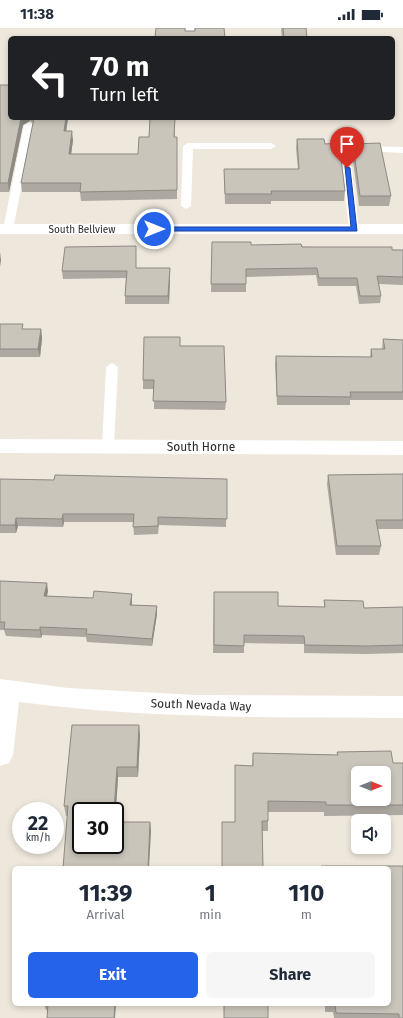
<!DOCTYPE html>
<html lang="en">
<head>
<meta charset="utf-8">
<style>
  :root { --surface:#fff; --page:#f6f6f7; --text:#1f2937; --muted:#747a83; --accent:#2563eb }
  body { margin:0; font-family:"Fira Sans",sans-serif; background:var(--page); color:var(--text); height:100vh; display:flex; flex-direction:column; font-size:15px; white-space:nowrap }
  * { box-sizing:border-box; margin:0 }
  p { font-size:13px; color:var(--muted) }
  .icon { flex:none; width:22px; height:22px; fill:none; stroke:currentColor; stroke-width:2; stroke-linecap:round; stroke-linejoin:round }
  .map { position:relative; flex:1; overflow:hidden }
  .drawer { position:absolute; left:12px; top:838px; width:379px; height:140px; display:flex; flex-direction:column; background:var(--surface); border-radius:6px; box-shadow:0 2px 6px #0003 }
  .drawer>* { flex:none }
  .guide { position:absolute; left:8px; top:8px; width:387px; height:84px; border-radius:6px; box-shadow:0 2px 6px #0003; background:#202124; color:#fff; overflow:hidden }
  .needle { width:26px; rotate:90deg }
  .fabs { position:absolute; left:351px; top:738px; display:grid; gap:8px }
  .fabs a { display:grid; place-items:center; width:40px; height:40px; border-radius:6px; background:var(--surface); box-shadow:0 2px 6px #0003; font-size:20px }
  .speed { position:absolute; left:12px; top:774px; display:flex; gap:8px; font-size:20px; font-weight:700; text-align:center }
  .speed>* { display:grid; place-content:center; width:52px; height:52px; border-radius:50%; background:var(--surface); box-shadow:0 2px 6px #0003; line-height:1 }
  .speed small { font-size:10px; font-weight:400 }
  .speed .limit { border:2px solid #111; border-radius:6px; background:#fff; color:#111 }
  .pin { position:absolute; display:grid; place-items:center; width:34px; height:34px; color:#fff; margin:-41px -17px; border-radius:50% 50% 50% 0; rotate:-45deg; box-shadow:0 0 4px #0007 }
  .pin .icon { rotate:45deg }
  .me { position:absolute; width:44px; margin:-22px; rotate:90deg; stroke-linejoin:round; filter:drop-shadow(0 0 3px #0008) }
  .turn { display:flex; align-items:center; gap:14px; height:84px; padding:0 16px; font-size:18px }
  .turn .icon { width:52px; height:52px; stroke-width:2.5 }
  .turn b { display:block; font-size:28px; line-height:34px }
  .eta { display:flex; justify-content:space-evenly; align-items:center; height:68px; text-align:center }
  .eta b { font-size:24px; font-weight:700; line-height:28px }
  .primary-button { display:flex; gap:8px; margin-top:auto; padding:8px 16px }
  .primary-button a { flex:1; height:46px; border-radius:6px; background:var(--accent); color:#fff; font-size:16px; font-weight:700; line-height:46px; text-align:center }
  .primary-button a+a { background:var(--page); color:var(--text) }
  .status { display:flex; justify-content:space-between; align-items:center; height:28px; padding:0 20px; background:var(--surface); direction:ltr }
  .status svg { height:11px; fill:currentColor }
  .map>svg:first-child { display:block }
  .lines { fill:none; stroke-linecap:round; stroke-linejoin:round }
  .lane { fill:#fff; fill-rule:evenodd }
  .street { fill:#fff; fill-rule:evenodd }
  .secondary { fill:#fff; fill-rule:evenodd }
  .wall { fill:#ada9a1 }
  .shaded-wall { fill:#8d8a83 }
  .building { fill:#c9c5bb; stroke:#8d8a83; fill-rule:evenodd }
  .route { fill:#2563eb; stroke:#184099 }
  .labels { text-anchor:middle; stroke-width:3; stroke-linejoin:round; paint-order:stroke }
  .far-street-label { font-size:10px; fill:#2b2b2b; stroke:#fff }
  .street-label { font-size:12px; fill:#2b2b2b; stroke:#fff }
</style>
</head>
<body>
<div class="status"><b>11:38</b><svg viewBox="0 0 49 12"><path d="M0 12V9h3v3zM5 12V6h3v6zM10 12V3h3v9zM15 12V0h3v12zM26 1h20v11H26zM47 4h2v5h-2z"/></svg></div>
<div class="map">
<svg width="403" height="990" viewBox="0 0 403 990">
  <rect width="100%" height="100%" fill="#ede7dc"/>
  <g class="lines">
    <g class="lane">
      <rect x="186" y="0" width="8" height="10"/>
      <path d="M29,94L34,97L13,201L8,204L3,201L24,97Z"/>
      <path d="M188,115H271L276,118L271,121H193L191,178L186,181L181,178L183,118Z"/>
      <path d="M357,118L403,119V125L364,123L350,125L359,201L354,204L349,201L340,124L347,120Z"/>
      <path d="M112,335L118,339L114,418L112,421H104L102,418L106,339Z"/>
    </g>
    <g class="street">
      <rect x="0" y="196" width="403" height="10"/>
      <path d="M0,651L68,660L196,667L403,668V690C275,689 146,691 19,674L13,727L9,735L0,738Z"/>
    </g>
    <path class="secondary" d="M0,411L403,413V427L0,425Z"/>
  </g>
  <g class="wall">
    <path d="M281,0H306L307,10H282Z"/>
    <path d="M0,57L10,90H68L66,103L73,112L71,126H138L149,109L150,90H175V109L177,118V171L81,173L80,164H22L21,155L33,95L30,93L23,97L9,164H0Z"/>
    <path d="M297,111L325,116L345,163L344,173H271V176H225L224,141H298L296,120Z"/>
    <path d="M353,116L391,168L389,178H359L352,126Z"/>
    <path d="M212,214L251,217L403,222V257L379,256L381,268L380,275L359,276L356,258H318L316,247L246,249V264H211Z"/>
    <path d="M136,218V240L170,248L169,276H125V268L126,250L63,251L62,243Z"/>
    <path d="M0,296L24,301H41L42,310L40,329H0Z"/>
    <path d="M383,311L403,312V372H350V377H277L275,336L276,328L370,329L371,321H382Z"/>
    <path d="M180,318L226,374L225,382L154,381V361H143V352Z"/>
    <path d="M403,446V501H378L381,518L379,527H336L327,456L328,447Z"/>
    <path d="M0,451L54,452L227,451L226,499L159,497L158,506L134,507L133,494H64L63,499L18,498L16,505H0Z"/>
    <path d="M0,553L48,563L47,568L93,570L132,566V577L157,578V586L152,618L87,614L86,609L42,607L41,610L6,608L4,602H0Z"/>
    <path d="M214,564L278,578L324,579V572L364,580L403,579V625L366,626L304,625V616L244,615V625H213Z"/>
    <path d="M140,707L138,749H118L115,794H150L151,804L66,788L64,778Z"/>
    <path d="M337,724L393,735H403V787L324,788V784H268V803H262L263,840H222V794H235V737L252,738L253,725L337,727Z"/>
    <path d="M321,838H403V990H334L333,984H325V976H317H389V840H321Z"/>
    <path d="M44,976H116L48,982H46Z"/>
  </g>
  <g class="shaded-wall">
    <path d="M21,90H29L30,93L23,97L9,164L8,155Z"/>
    <path d="M66,90H68L65,112L64,103Z"/>
    <path d="M72,103L73,112L70,135L69,126Z"/>
    <path d="M0,224L1,232L0,239Z"/>
    <path d="M170,240V248L169,276L168,268Z"/>
    <path d="M41,301L42,310L40,329L38,321Z"/>
    <path d="M63,486L64,494L63,499L62,491Z"/>
    <path d="M16,490L18,498L16,505L15,497Z"/>
    <path d="M47,555L48,563L45,576L44,568Z"/>
    <path d="M132,566V574L130,585V577Z"/>
    <path d="M157,578V586L152,618V611Z"/>
    <path d="M40,599L42,607L41,610L40,602Z"/>
    <path d="M139,697L140,707L138,749L137,739Z"/>
    <path d="M117,739L118,749L115,798V783H114Z"/>
    <path d="M150,794L151,804L149,840H148Z"/>
    <path d="M115,976H116L115,990H114Z"/>
  </g>
  <g class="building">
    <path d="M156,0H185V3H195V0H224L225,10H155Z"/>
    <path d="M283,0H306L307,10H284Z"/>
    <path d="M0,57H10V90H21L8,155H0Z"/>
    <path d="M34,90H66L64,103H72L69,126H138L139,109H149L150,90H175L174,109H177V162L80,164L81,155H21Z"/>
    <path d="M297,111H324L325,116L339,115L345,163H271L272,166H225L224,141H299Z"/>
    <path d="M380,115L391,168H360L353,116Z"/>
    <path d="M212,214H251V217L301,216L302,219H392V222H403V249L377,248L381,268H360L357,250H319L317,240L246,241V256H211Z"/>
    <path d="M136,218V240H170L168,268H125L127,243H62L65,219Z"/>
    <path d="M0,296H23L22,301H41L38,321H0Z"/>
    <path d="M144,309H180V318H224L226,374L153,373L154,352H143Z"/>
    <path d="M383,311L403,312V364H350L351,369L277,368L276,328L372,329L371,321H385Z"/>
    <path d="M403,446V492H376L381,518H337L328,447Z"/>
    <path d="M55,447L227,451V491L158,489V498L133,499L134,486H63L62,491L16,490L15,497H0V451L54,452Z"/>
    <path d="M0,553L47,555L44,568L93,570L94,563L132,566L130,577L157,578L152,611L86,606L87,601L40,599V602L4,601L5,594H0Z"/>
    <path d="M214,564H278V578L325,579L324,572L363,573L364,580L403,579V617L368,618L305,617L304,608L244,607V618L214,617Z"/>
    <path d="M72,697H139L137,739H117L114,783H81V817H115V794H150L148,840H63L68,778H64Z"/>
    <path d="M391,723L393,735H403V777H326V774L268,773V793H262L263,840H222V794H235V737L253,738V725L338,727L337,724ZM358,745H384V771H358Z"/>
    <path d="M321,838H403V990H399V986L336,985L335,976H389V840H321Z"/>
    <path d="M48,976H115L114,990H47Z"/>
    <rect x="224" y="976" width="44" height="14"/>
  </g>
  <path class="route" d="M345,138L350,140L357,203H154L151,201L154,199H351Z"/>
  <g class="labels">
    <g class="far-street-label">
      <text x="82" y="205">South Bellview</text>
    </g>
    <g class="street-label">
      <text x="201" y="423">South Horne</text>
      <text transform="translate(201 677) rotate(2)" y="4">South Nevada Way</text>
    </g>
  </g>
</svg>
<div class="fabs">
<a><svg class="needle" viewBox="-14 -14 28 28"><path d="M0-13l5 13h-10z" fill="#e53935"/><path d="M0 13l5-13h-10z" fill="#747a83"/></svg></a>
<a><svg class="icon" aria-label="sound" viewBox="0 0 24 24"><path d="M4 9h4l5-4v14l-5-4H4zM17 9q2 3 0 6"/></svg></a>
</div>
<div class="speed"><div>22<small>km/h</small></div><div class="limit">30</div></div>
<div class="pin" style="left:347px;top:140px;background:#d93025"><svg class="icon" aria-label="arrive" viewBox="0 0 24 24"><path d="M6 21V4h12l-3 4 3 4H6"/></svg></div>
<svg class="me" style="left:154px;top:201px" viewBox="-20 -20 40 40"><circle r="17" fill="#2563eb" stroke="#fff" stroke-width="3"/><path d="M0-11L8 9 0 5-8 9z" fill="#fff"/></svg>
<div class="guide">
<div class="turn"><svg class="icon" aria-label="left" viewBox="0 0 24 24"><path d="M17 20v-9H6M10 6l-5 5 5 5"/></svg><div><b>70 m</b>Turn left</div></div>
</div>
<section class="drawer">
<div class="eta">
<div><b>11:39</b><p>Arrival</p></div>
<div><b>1</b><p>min</p></div>
<div><b>110</b><p>m</p></div>
</div>
<div class="primary-button"><a>Exit</a><a>Share</a></div>
</section>
</div>
</body>
</html>
